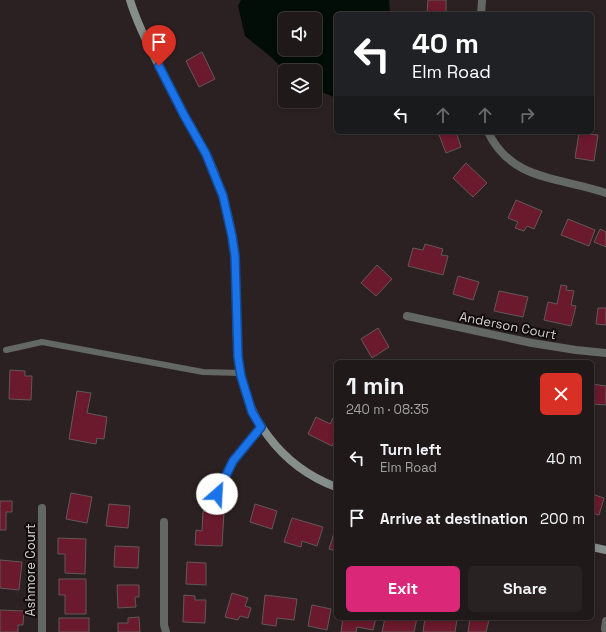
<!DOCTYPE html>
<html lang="en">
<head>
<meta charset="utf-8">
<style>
  :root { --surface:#20191a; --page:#282223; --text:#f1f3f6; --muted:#a2a0a2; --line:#3d3839; --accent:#db2777 }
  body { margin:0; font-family:"Space Grotesk",sans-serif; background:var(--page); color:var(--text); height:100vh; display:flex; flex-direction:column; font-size:15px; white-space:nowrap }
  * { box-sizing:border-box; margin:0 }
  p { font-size:13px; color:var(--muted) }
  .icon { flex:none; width:22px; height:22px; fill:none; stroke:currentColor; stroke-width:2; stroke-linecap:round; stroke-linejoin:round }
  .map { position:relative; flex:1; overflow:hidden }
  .sheet { position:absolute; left:334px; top:360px; width:260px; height:260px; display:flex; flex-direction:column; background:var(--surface); border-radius:6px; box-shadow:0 2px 6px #0003,0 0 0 1px var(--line) }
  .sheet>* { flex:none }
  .hud { position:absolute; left:334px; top:12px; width:260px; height:122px; border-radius:6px; box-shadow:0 2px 6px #0003,0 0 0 1px var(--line); background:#202124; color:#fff; overflow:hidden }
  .tools { position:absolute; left:278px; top:12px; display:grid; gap:8px }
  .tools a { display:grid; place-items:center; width:44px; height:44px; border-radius:6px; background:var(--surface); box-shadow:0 2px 6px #0003,0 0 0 1px var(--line); font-size:20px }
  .pin { position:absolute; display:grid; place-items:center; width:34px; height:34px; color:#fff; margin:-41px -17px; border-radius:50% 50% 50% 0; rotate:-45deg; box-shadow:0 0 4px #0007 }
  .pin .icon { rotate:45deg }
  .me { position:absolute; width:44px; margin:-22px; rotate:26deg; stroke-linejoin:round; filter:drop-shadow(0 0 3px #0008) }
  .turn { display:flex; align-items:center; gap:14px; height:84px; padding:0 12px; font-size:18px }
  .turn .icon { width:52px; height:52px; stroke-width:2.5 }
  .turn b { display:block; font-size:28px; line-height:34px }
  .lanes { display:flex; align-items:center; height:38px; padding:0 12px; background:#0003; justify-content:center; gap:20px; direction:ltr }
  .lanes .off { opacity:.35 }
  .round { display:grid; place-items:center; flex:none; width:42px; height:42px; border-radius:6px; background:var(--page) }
  .summary { display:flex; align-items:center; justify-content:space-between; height:68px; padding:0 12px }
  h1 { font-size:24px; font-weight:600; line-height:30px }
  .primary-button { display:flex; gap:8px; margin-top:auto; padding:8px 12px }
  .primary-button a { flex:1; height:46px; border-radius:6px; background:var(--accent); color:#fff; font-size:16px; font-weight:600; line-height:46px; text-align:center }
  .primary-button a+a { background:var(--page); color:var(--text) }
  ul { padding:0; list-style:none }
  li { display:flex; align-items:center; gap:12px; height:60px; padding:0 12px }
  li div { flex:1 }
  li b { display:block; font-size:15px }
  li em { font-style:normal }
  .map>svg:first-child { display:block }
  .water { fill:#020d08; fill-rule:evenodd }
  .building { fill:#6b192c; stroke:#635859 }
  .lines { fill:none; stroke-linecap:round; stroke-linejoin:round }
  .lane { stroke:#636865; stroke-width:6 }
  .street { stroke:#636865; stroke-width:8 }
  .secondary { stroke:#868e8b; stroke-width:8 }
  .route-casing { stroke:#114b97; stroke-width:10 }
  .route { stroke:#1a73e8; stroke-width:7 }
  .labels { text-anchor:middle; stroke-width:4; stroke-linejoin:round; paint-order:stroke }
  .street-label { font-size:13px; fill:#d7d0d1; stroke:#100c0c }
</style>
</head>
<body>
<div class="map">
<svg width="606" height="632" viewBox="0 0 606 632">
  <rect width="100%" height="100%" fill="#2b2122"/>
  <path class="water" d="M241,0H389L390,14H336V98L315,89V71H285L271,57L245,36L238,6ZM285,19H315V49H285Z"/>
  <g class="building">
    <path d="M428,0H446V14L427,13Z"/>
    <path d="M202,52L215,79L199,87L186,61Z"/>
    <path d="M438,132H456L461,147L446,153Z"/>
    <path d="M579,133L598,135L594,161L575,158Z"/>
    <path d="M466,163L487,183L473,197L453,178Z"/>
    <path d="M516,200L542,211L534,229L527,226L524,231L515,228L518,222L508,218Z"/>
    <path d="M568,219L595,230L589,246L561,235Z"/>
    <path d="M600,229L606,232V247L594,242Z"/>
    <path d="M425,244L443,249L441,255L448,256L443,275L408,266L413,248L423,250Z"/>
    <path d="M377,265L392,279L376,296L361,283Z"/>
    <path d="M458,276L479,282L473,300L453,294Z"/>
    <path d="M561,285L567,286L566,290L574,291L571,305L576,306L571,326L544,320L548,302L557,304Z"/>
    <path d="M499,291L528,297L523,317L494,311Z"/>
    <path d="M598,308H606V325L596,324Z"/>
    <path d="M378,328L389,347L372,358L361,339Z"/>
    <path d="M10,370L25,371V376H32L31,400L9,399Z"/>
    <path d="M592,384L606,386V405L592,404Z"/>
    <path d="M77,391L91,393L87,413L107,417L104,439L97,438L96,444L69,439Z"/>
    <path d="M316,417L330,424L333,418L336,419V438L332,446L308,434Z"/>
    <path d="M71,493L92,497L87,523L66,519Z"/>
    <path d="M592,494L604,498L599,515L592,513Z"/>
    <path d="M0,501H12V512H6V530H0Z"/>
    <path d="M109,504L130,506L128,528L106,526Z"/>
    <path d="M255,504L277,511L272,529L250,522Z"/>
    <path d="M203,511L224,512L222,546L195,545L196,530L202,531Z"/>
    <path d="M292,518L323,527L317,546L302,541L301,547L284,542Z"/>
    <path d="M334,533H336V551L329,549Z"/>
    <path d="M58,538L86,539L85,574L65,573V554H58Z"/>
    <path d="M115,546L139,547L138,568L114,567Z"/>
    <path d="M0,560L22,562L19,590L0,588Z"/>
    <path d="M187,562L206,563V585L186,584Z"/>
    <path d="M59,579H86V614H65V595H59Z"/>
    <path d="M117,585H139V597H135L136,607L118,608Z"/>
    <path d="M232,593L248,598L245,606L251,608L248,618L240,616L238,620L225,617Z"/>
    <path d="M184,595L195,596V600H206L205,623L183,622Z"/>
    <path d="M265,595L297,599L294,620L277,618L276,626L262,624Z"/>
    <path d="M312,605L331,609L327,630L308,626Z"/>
    <path d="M0,610L24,611L23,625H18V632H0Z"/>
    <path d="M139,617L140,632H118V623H128V618Z"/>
    <rect x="59" y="618" width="30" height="14"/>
    <path d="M343,618H376L373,630L357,627L356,632H341Z"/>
    <path d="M385,618H417L414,632H382Z"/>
    <path d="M425,618L457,619L455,632H423Z"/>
    <path d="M470,618L489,620L486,632H468Z"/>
  </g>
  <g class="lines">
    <path class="lane" d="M6,350L42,342L203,372L241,373"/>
    <g class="street">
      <path d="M481,14L482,0"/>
      <path d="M488,132C512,182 561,177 606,193"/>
      <path d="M407,316L532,343L576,350L606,353"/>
      <path d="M217,494L233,461L261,427"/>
      <path d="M164,522V625L166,632"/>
      <path d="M605,629L606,621"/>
      <path d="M42,632V508"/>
    </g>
    <g class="secondary">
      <path d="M130,0C137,23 148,45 159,66C167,83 175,99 184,115C195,135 209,155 216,177C225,202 233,229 235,256C237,289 235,323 238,356C243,415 280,466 336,487"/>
      <path d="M592,547L606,550"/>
    </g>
  </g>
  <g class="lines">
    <defs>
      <path id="route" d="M159,66L184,115L206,154L223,196L232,236L235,256L238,357L241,376L252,412L261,427L233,461L217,494"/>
    </defs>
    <use href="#route" class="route-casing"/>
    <use href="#route" class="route"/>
  </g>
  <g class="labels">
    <g class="street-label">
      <text transform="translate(508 325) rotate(11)" y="5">Anderson Court</text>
      <text transform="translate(30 570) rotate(-90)" y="5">Ashmore Court</text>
    </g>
  </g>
</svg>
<div class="tools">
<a><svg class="icon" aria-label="sound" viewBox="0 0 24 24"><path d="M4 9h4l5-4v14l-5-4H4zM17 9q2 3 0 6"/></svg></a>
<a><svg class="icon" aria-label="layers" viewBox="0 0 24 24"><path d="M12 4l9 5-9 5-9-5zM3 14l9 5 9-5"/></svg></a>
</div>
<div class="pin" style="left:159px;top:66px;background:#d93025"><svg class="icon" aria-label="arrive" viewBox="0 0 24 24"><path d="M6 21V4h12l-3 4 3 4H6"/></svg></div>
<svg class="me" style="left:217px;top:494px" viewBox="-20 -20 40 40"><circle r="19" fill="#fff"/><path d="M0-13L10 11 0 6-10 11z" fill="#1a73e8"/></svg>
<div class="hud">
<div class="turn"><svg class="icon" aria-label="left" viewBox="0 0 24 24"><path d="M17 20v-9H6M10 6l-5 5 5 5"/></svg><div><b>40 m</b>Elm Road</div></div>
<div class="lanes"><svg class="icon" aria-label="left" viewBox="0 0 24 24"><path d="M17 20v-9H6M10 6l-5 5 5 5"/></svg><svg class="icon off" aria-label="ahead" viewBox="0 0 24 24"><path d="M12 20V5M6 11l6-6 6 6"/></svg><svg class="icon off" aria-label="ahead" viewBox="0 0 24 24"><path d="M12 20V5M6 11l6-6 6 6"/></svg><svg class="icon off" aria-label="right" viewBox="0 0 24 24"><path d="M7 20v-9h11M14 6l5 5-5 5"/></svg></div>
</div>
<section class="sheet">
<div class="summary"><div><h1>1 min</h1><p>240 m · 08:35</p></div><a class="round" style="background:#d93025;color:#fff"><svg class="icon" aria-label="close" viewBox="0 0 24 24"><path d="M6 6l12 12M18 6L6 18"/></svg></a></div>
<ul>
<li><svg class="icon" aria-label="left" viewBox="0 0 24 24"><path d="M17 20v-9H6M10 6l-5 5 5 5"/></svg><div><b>Turn left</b><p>Elm Road</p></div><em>40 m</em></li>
<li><svg class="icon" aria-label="arrive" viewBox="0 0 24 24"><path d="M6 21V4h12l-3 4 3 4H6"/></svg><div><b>Arrive at destination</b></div><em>200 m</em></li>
</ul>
<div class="primary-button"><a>Exit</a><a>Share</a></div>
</section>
</div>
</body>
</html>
